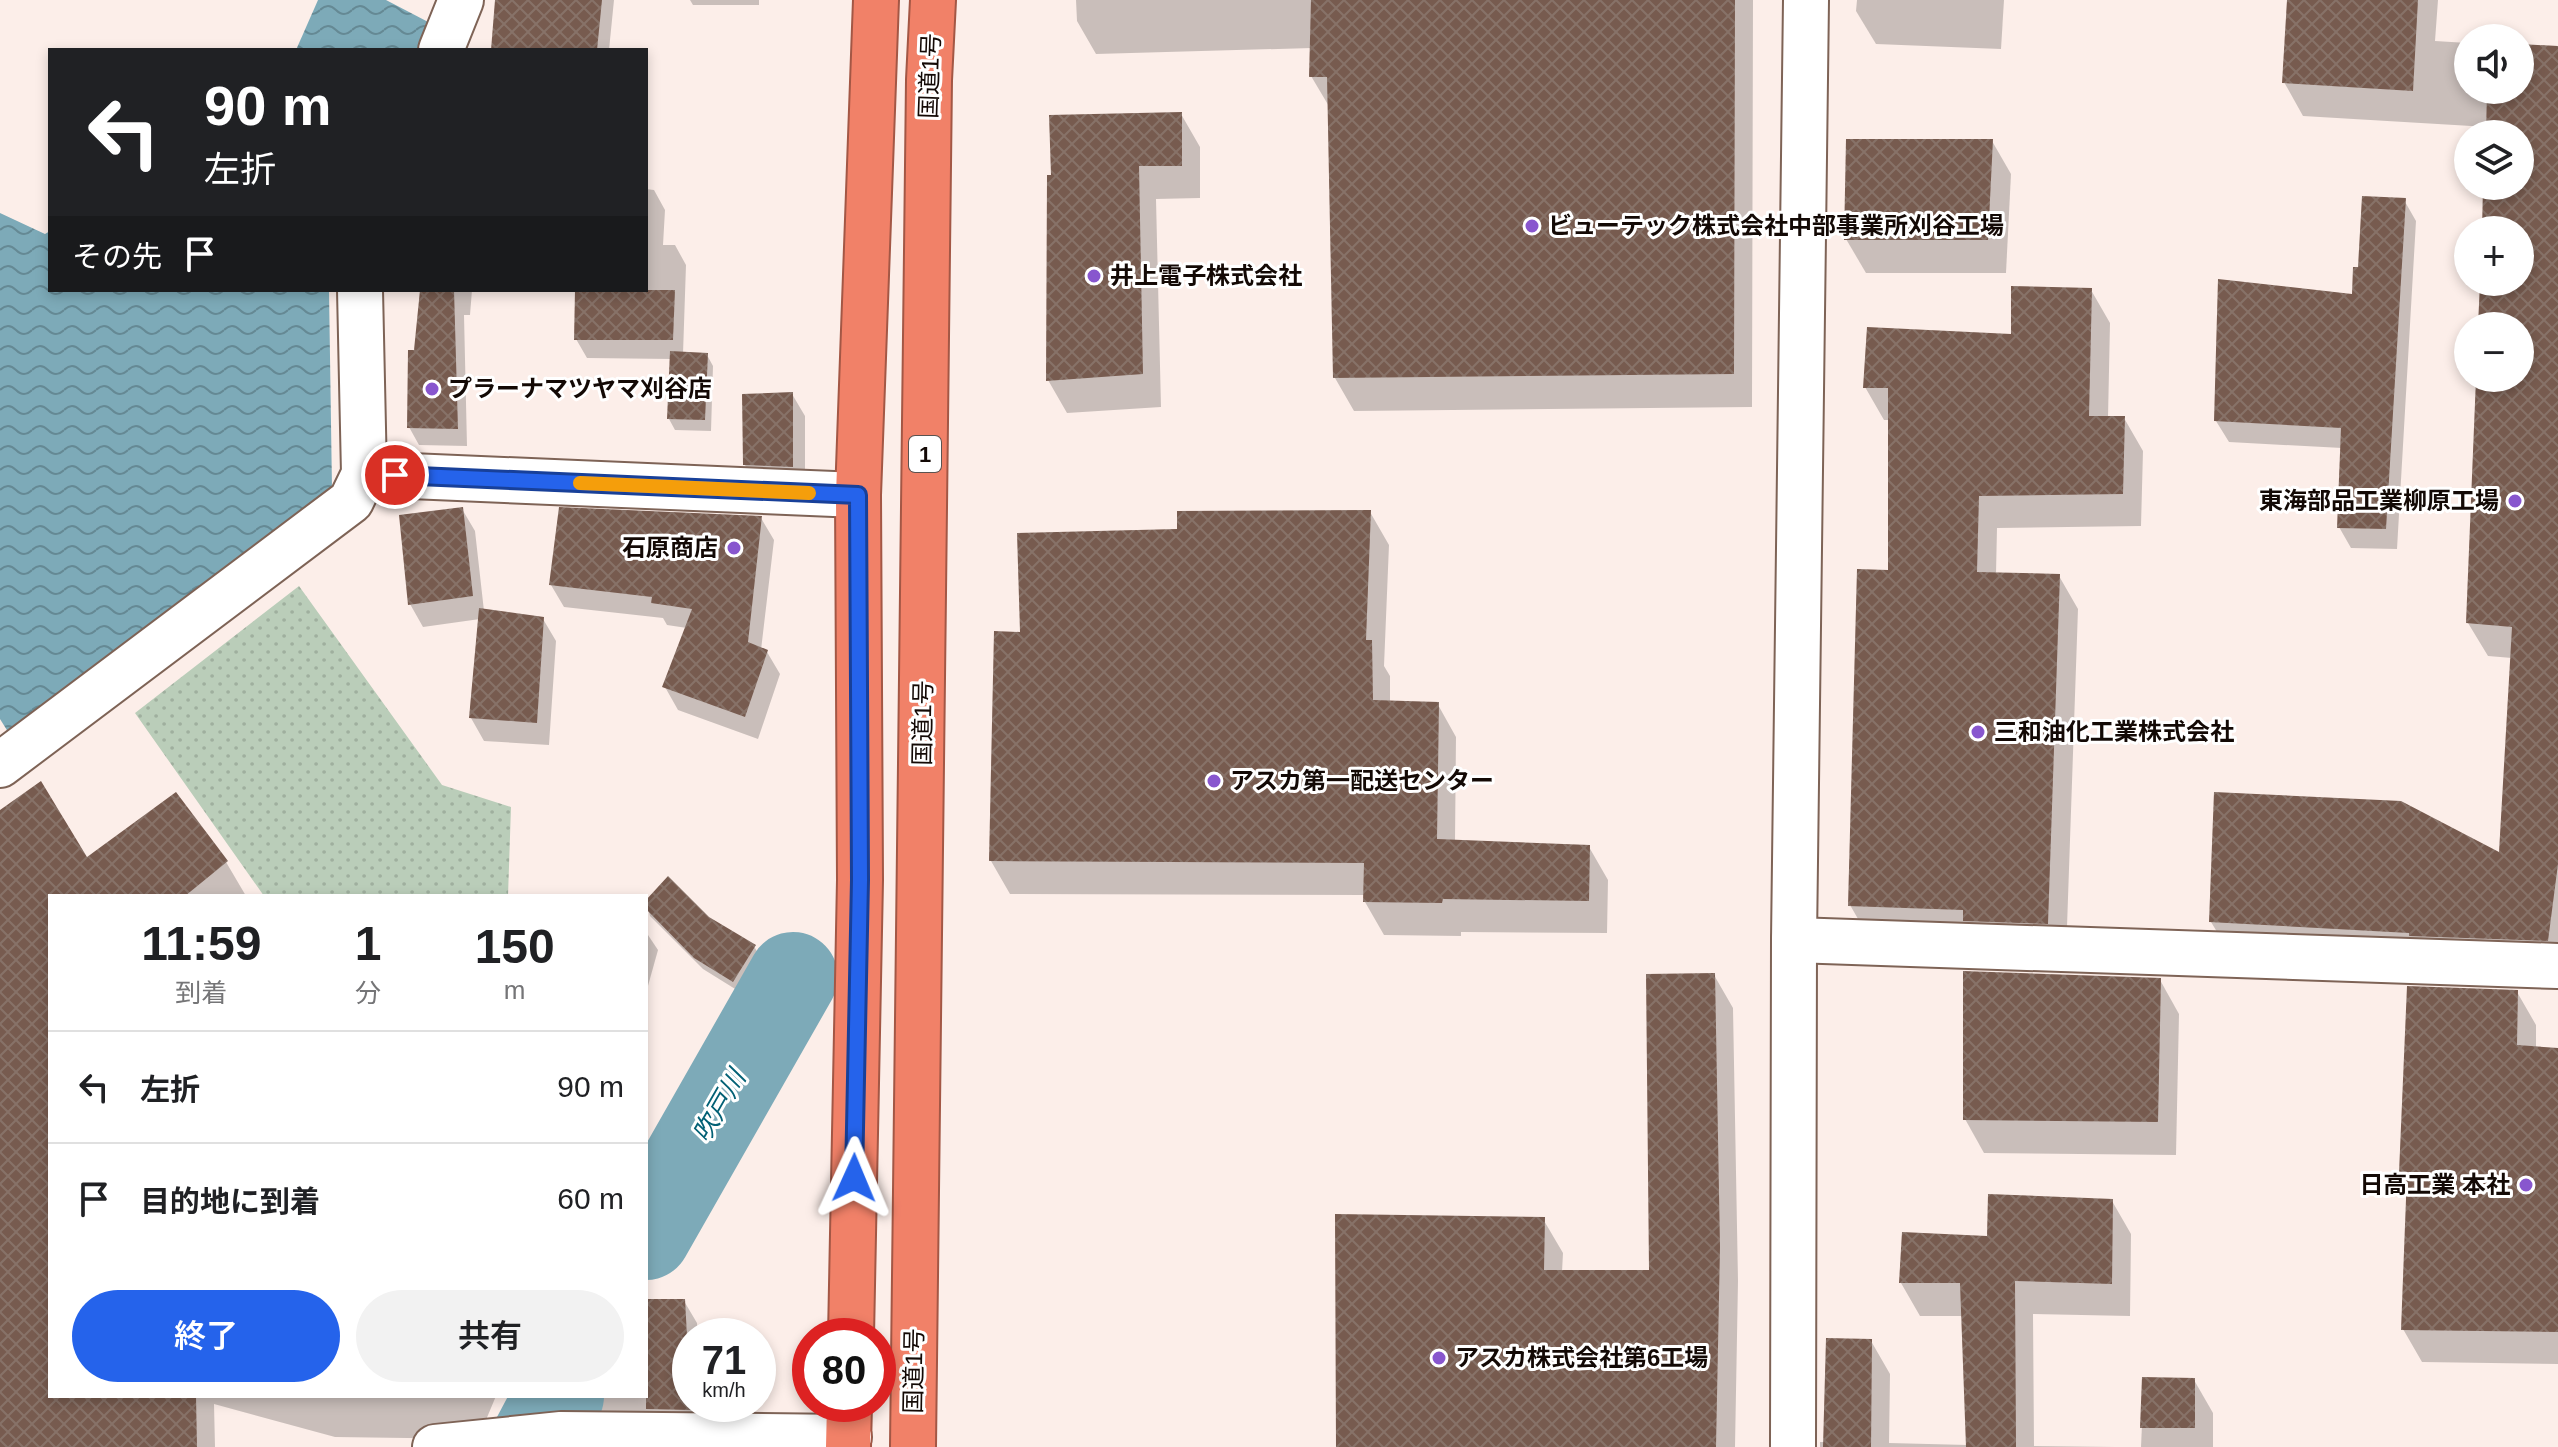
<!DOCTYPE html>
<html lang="ja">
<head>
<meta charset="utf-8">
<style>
  :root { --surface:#fff; --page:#f2f2f2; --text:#202124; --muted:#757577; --line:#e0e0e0; --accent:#2563eb }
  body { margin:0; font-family:Arial,"Noto Sans JP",sans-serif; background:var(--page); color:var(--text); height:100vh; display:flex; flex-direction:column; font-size:30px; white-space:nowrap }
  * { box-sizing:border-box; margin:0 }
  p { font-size:26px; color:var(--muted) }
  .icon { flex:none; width:44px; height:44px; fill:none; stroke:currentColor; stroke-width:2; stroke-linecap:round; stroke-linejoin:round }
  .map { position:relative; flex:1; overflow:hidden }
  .details { position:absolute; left:48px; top:894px; width:600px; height:504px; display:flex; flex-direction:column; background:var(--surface); border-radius:0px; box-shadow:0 4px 12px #0003 }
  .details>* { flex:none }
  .hud { position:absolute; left:48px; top:48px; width:600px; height:244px; border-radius:0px; box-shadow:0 4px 12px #0003; background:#202124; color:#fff; overflow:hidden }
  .tools { position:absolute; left:2454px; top:24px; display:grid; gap:16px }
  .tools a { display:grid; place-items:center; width:80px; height:80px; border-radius:50%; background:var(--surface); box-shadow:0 4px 12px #0003; font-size:40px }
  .speed { position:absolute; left:672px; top:1318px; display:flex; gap:16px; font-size:40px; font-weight:700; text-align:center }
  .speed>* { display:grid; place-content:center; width:104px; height:104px; border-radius:50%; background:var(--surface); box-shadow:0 4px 12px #0003; line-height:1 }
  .speed small { font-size:20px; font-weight:400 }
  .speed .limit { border:12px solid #d22; background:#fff; color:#111 }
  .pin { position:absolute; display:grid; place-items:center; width:68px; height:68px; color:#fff; margin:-34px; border:4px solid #fff; border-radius:50%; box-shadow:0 2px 8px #0007 }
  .me { position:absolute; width:88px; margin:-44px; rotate:1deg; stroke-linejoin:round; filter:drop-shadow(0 0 6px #0008) }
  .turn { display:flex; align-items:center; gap:28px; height:168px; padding:0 24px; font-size:36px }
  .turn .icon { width:104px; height:104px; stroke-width:2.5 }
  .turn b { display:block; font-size:56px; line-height:68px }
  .then { display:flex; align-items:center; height:76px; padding:0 24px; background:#0003; gap:16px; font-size:30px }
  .eta { display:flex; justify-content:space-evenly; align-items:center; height:136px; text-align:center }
  .eta b { font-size:48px; font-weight:600; line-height:56px }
  .primary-button { display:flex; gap:16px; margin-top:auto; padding:16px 24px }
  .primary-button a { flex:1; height:92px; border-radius:48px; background:var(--accent); color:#fff; font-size:32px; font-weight:600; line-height:92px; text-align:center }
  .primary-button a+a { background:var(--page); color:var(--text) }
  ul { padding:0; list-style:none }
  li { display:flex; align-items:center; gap:24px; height:112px; padding:0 24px; border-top:2px solid var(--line) }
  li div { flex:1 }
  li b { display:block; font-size:30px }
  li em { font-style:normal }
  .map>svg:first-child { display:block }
  .park { fill:url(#park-dots) }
  .water { fill:url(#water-waves) }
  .shadow { fill:#0003 }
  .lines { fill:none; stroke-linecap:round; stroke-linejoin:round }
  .river { stroke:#7daab8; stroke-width:90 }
  .building { fill:url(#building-cross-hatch) }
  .street-casing { stroke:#7e6356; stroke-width:48 }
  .highway-casing { stroke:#a35745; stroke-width:48 }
  .street { stroke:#fff; stroke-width:44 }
  .highway { stroke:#f18168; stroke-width:44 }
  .route-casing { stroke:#184099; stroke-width:20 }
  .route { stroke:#2563eb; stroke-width:14 }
  .slow { stroke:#f59e0b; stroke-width:14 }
  .poi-dot { fill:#8856ce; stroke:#fff; stroke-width:3 }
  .labels { text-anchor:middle; stroke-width:6; stroke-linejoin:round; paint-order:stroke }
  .shield { fill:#fff; stroke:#5a5350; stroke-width:2 }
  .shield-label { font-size:22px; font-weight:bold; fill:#130905 }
  .street-label { font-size:24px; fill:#130905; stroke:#fff }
  .poi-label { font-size:24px; font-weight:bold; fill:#130905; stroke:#fff; text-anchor:start }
  .water-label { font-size:26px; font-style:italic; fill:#026075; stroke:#fff }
</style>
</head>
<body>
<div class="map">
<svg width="2558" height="1447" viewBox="0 0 2558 1447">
  <defs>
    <pattern id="park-dots" width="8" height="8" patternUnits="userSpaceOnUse" patternTransform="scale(2)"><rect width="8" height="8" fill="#bacdb9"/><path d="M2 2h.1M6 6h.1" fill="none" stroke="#9faf9e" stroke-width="1.8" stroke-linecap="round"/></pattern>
    <pattern id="water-waves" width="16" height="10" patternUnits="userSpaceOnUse" patternTransform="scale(2)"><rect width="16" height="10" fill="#7daab8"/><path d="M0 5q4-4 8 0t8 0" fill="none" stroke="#658994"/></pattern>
    <pattern id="building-cross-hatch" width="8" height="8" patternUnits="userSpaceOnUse" patternTransform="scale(2)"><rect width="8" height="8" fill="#775b4f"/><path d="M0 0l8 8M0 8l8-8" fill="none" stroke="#877268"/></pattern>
  </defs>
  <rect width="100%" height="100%" fill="#fceee9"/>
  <path class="park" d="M299,586L442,785L511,807L508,896H264L135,713Z"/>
  <g class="water">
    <path d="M318,0H386L432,24L421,50H296Z"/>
    <path d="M0,213L45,234L50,231V290H329L332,489L10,735L0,719Z"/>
  </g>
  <g class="shadow">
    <path d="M497,0H621H614L609,50H493Z"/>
    <path d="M690,0H759V5H693Z"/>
    <path d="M1076,0H1753L1752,407L1354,411L1335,378L1330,108L1311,76L1312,48L1096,54L1077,21Z"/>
    <path d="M1857,0H2004L2001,49L1876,44L1856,11Z"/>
    <path d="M2289,0H2438L2435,41L2468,43V90H2520V46L2558,48V973L2231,955L2211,922L2501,856L2512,658L2488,656L2468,623L2478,378H2520V326H2480L2482,282H2520V230H2484L2485,186H2520V134H2488V127L2303,116L2284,82Z"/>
    <path d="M1181,114L1200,147V198L1156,199L1161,407L1067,413L1048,380L1049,177Z"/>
    <path d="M1992,141L2011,174L2006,273H1866L1846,239Z"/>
    <path d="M646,189L654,190L665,210L663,245H675L686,265L683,354L707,355L713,366L711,431L675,430L669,419L672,359L587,358L576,339L577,290H646Z"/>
    <path d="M2404,200L2416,221L2397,549L2351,548L2339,527L2342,448L2229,442L2216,421L2354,296L2360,270Z"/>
    <path d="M422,290H472L470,315H464L467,446L419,445L409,427Z"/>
    <path d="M2091,290L2110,323L2108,418H2124L2143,451L2141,526L1997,528L1996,574L2059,576L2078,609L2066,956L1869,938L1850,905L1890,572V420H1884L1865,387L2013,336Z"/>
    <path d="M792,394L805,416V489L758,487L745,465Z"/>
    <path d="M462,509L475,531L484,611L543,619L556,641L549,745L484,741L471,718L480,619L423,627L410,604Z"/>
    <path d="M1370,512L1389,545L1384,666L1390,676V702L1437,703L1456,737L1455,842L1589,847L1608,880L1607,933L1461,932V936L1384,935L1365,902V895L1010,894L991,861L1022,634L1179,531Z"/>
    <path d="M761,518L774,540L761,650L767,652L780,674L758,739L678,710L665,687L687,628L667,625L663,618L564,607L551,585Z"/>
    <path d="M0,812L86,860L226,862L246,896H50V1396H496L478,1439L335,1437L214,1404L215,1447H0Z"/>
    <path d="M646,902L708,918L754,946L760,957L740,992L703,969L650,916Z"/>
    <path d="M646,932L658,950L646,993Z"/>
    <path d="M1714,975L1733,1008L1738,1281L1735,1447H1338L1543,1219L1563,1253L1562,1272H1651Z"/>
    <path d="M2160,980L2179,1014L2176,1155L1984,1153L1965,1119Z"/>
    <path d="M2517,992L2536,1025V1048L2558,1050V1364L2422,1362L2403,1329L2408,1184L2401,1172Z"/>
    <path d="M2112,1201L2131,1234L2130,1316L2033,1314L2034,1446L2116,1447H1820V1442H1825L1871,1341L1890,1374L1889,1443L1968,1445L1964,1316H1920L1901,1283L1989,1238Z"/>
    <path d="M646,1301H684L697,1323L698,1336H690V1404H701L702,1432L608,1430L595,1408L599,1396H646Z"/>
    <path d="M2144,1379L2194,1380L2213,1413V1447H2141Z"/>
  </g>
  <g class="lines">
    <g class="river">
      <path d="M646,1235L793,977"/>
      <path d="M532,1447L559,1396"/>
    </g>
  </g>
  <g class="building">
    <path d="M495,0H602L597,50H491Z"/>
    <path d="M1311,0H1735L1734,374L1333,378L1327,77H1309Z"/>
    <path d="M2287,0H2418L2413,91L2282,83Z"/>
    <path d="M2520,44L2558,46V864L2548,941L2409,936V933L2209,922L2214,792L2401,801L2499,852L2512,627L2466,623L2476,378H2520V326H2478L2480,282H2520V230H2482L2483,186H2520V134H2486L2487,90H2520Z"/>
    <path d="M1182,112V166H1139L1143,374L1046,381L1047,175H1051L1049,115Z"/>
    <path d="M1846,139H1993L1988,240H1844Z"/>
    <path d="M2362,196L2406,198L2386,529L2337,528L2341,428L2214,421L2218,279L2352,294L2353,267H2358Z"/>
    <path d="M2011,286L2092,288L2089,416H2125L2123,494L1979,496L1977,572L2060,574L2048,924L1963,921V910L1848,906L1857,569L1888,570V388H1863L1867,327L2011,334Z"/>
    <path d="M420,290H454L458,429L407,428L408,350H414Z"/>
    <path d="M575,290H675L673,340H574Z"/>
    <path d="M670,351L708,353L705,420L667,419Z"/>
    <path d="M793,392V467L743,465L742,394Z"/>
    <path d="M463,507L473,596L408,605L399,515Z"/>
    <path d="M559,507L762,516L748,642L768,650L745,717L662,687L692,609L651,603L652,597L549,585Z"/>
    <path d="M1371,510L1366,640H1372L1373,700L1439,702L1437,839L1590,845L1589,901L1443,899L1442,903L1363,902L1364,863L989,861L994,631L1020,632L1017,533L1177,529V511Z"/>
    <path d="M479,608L544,617L537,723L469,718Z"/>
    <path d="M41,781L87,857L176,792L228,861L185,896H50V1396H196L197,1447H0V810Z"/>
    <path d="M668,876L709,917L756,945L733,982L694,958L646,909V900Z"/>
    <path d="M1963,971L2161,978L2158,1122L1963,1120Z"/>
    <path d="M1715,973L1720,1247L1716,1447H1336L1335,1214L1545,1217L1544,1270H1649L1646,974Z"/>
    <path d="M2407,986L2518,990L2517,1045L2558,1048V1332L2401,1330L2407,1173H2399Z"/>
    <path d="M1988,1194L2113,1199L2112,1284L2015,1281L2016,1447H1966L1960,1283H1899L1902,1232L1987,1236Z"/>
    <path d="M646,1299H685L691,1410L646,1409Z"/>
    <path d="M1826,1338L1872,1339L1871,1447H1823Z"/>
    <path d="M2142,1377L2195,1378V1428H2140Z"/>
  </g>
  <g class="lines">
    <defs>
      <g id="street">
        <path d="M441,50L461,0"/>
        <path d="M364,474L858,495"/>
        <path d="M0,765L351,501L364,474L360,290"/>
        <path d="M1794,940L2558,966"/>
        <path d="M435,1447L561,1434L849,1437"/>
        <path d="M1793,1447L1794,940L1806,0"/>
      </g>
      <g id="highway">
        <path d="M851,1336L860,880L858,495L876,0"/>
        <path d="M848,1447L849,1404"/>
        <path d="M913,1447L929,80L933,0"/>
      </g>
    </defs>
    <use href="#street" class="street-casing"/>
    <use href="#highway" class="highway-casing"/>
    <use href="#street" class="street"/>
    <use href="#highway" class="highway"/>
  </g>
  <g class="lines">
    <defs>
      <path id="route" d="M395,475L858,495L860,880L854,1178"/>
    </defs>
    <use href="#route" class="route-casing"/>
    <use href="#route" class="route"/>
    <path class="slow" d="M580,483L809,493"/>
  </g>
  <g class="poi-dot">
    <circle cx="1532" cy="226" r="8"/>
    <circle cx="1094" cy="276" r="8"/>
    <circle cx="432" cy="389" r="8"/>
    <circle cx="2515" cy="501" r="8"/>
    <circle cx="734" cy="548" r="8"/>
    <circle cx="1978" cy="732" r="8"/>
    <circle cx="1214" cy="781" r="8"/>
    <circle cx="2526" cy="1185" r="8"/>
    <circle cx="1439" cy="1358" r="8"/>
  </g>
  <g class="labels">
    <rect class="shield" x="909" y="436" width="32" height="36" rx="6"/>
    <g class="shield-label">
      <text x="925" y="462">1</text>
    </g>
    <g class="street-label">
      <text transform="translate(930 76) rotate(-88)" y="8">国道1号</text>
      <text transform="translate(923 723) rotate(-89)" y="8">国道1号</text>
      <text transform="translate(914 1371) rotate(-89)" y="8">国道1号</text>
    </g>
    <g class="poi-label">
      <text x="1548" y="234">ビューテック株式会社中部事業所刈谷工場</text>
      <text x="1110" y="284">井上電子株式会社</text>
      <text x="448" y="397">プラーナマツヤマ刈谷店</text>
      <text x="2499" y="509" text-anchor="end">東海部品工業柳原工場</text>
      <text x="718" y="556" text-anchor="end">石原商店</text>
      <text x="1994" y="740">三和油化工業株式会社</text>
      <text x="1230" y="789">アスカ第一配送センター</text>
      <text x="2510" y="1193" text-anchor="end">日高工業 本社</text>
      <text x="1455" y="1366">アスカ株式会社第6工場</text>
    </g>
    <g class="water-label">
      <text transform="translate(719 1106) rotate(-60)" y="9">吹戸川</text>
    </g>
  </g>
</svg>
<div class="tools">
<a><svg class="icon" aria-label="sound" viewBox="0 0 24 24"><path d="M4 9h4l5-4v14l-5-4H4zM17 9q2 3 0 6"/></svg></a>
<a><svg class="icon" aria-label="layers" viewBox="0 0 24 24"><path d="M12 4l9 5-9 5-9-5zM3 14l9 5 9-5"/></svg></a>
<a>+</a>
<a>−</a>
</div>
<div class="speed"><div>71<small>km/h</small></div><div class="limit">80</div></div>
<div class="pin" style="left:395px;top:475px;background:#d93025"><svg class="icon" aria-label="arrive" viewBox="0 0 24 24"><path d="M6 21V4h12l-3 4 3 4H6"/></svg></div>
<svg class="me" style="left:854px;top:1178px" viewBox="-20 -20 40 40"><path d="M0-17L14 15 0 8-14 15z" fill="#2563eb" stroke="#fff" stroke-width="4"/></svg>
<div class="hud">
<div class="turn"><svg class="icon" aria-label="left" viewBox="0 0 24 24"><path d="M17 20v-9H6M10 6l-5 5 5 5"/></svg><div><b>90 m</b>左折</div></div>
<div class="then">その先<svg class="icon" aria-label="arrive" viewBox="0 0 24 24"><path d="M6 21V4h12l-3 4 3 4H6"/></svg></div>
</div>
<section class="details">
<div class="eta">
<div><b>11:59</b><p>到着</p></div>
<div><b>1</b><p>分</p></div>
<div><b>150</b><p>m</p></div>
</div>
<ul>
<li><svg class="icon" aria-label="left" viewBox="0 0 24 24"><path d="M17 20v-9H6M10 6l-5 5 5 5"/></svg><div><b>左折</b></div><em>90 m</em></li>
<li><svg class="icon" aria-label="arrive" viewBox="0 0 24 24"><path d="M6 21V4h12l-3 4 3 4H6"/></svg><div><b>目的地に到着</b></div><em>60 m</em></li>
</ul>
<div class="primary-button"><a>終了</a><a>共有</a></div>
</section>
</div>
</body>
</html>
